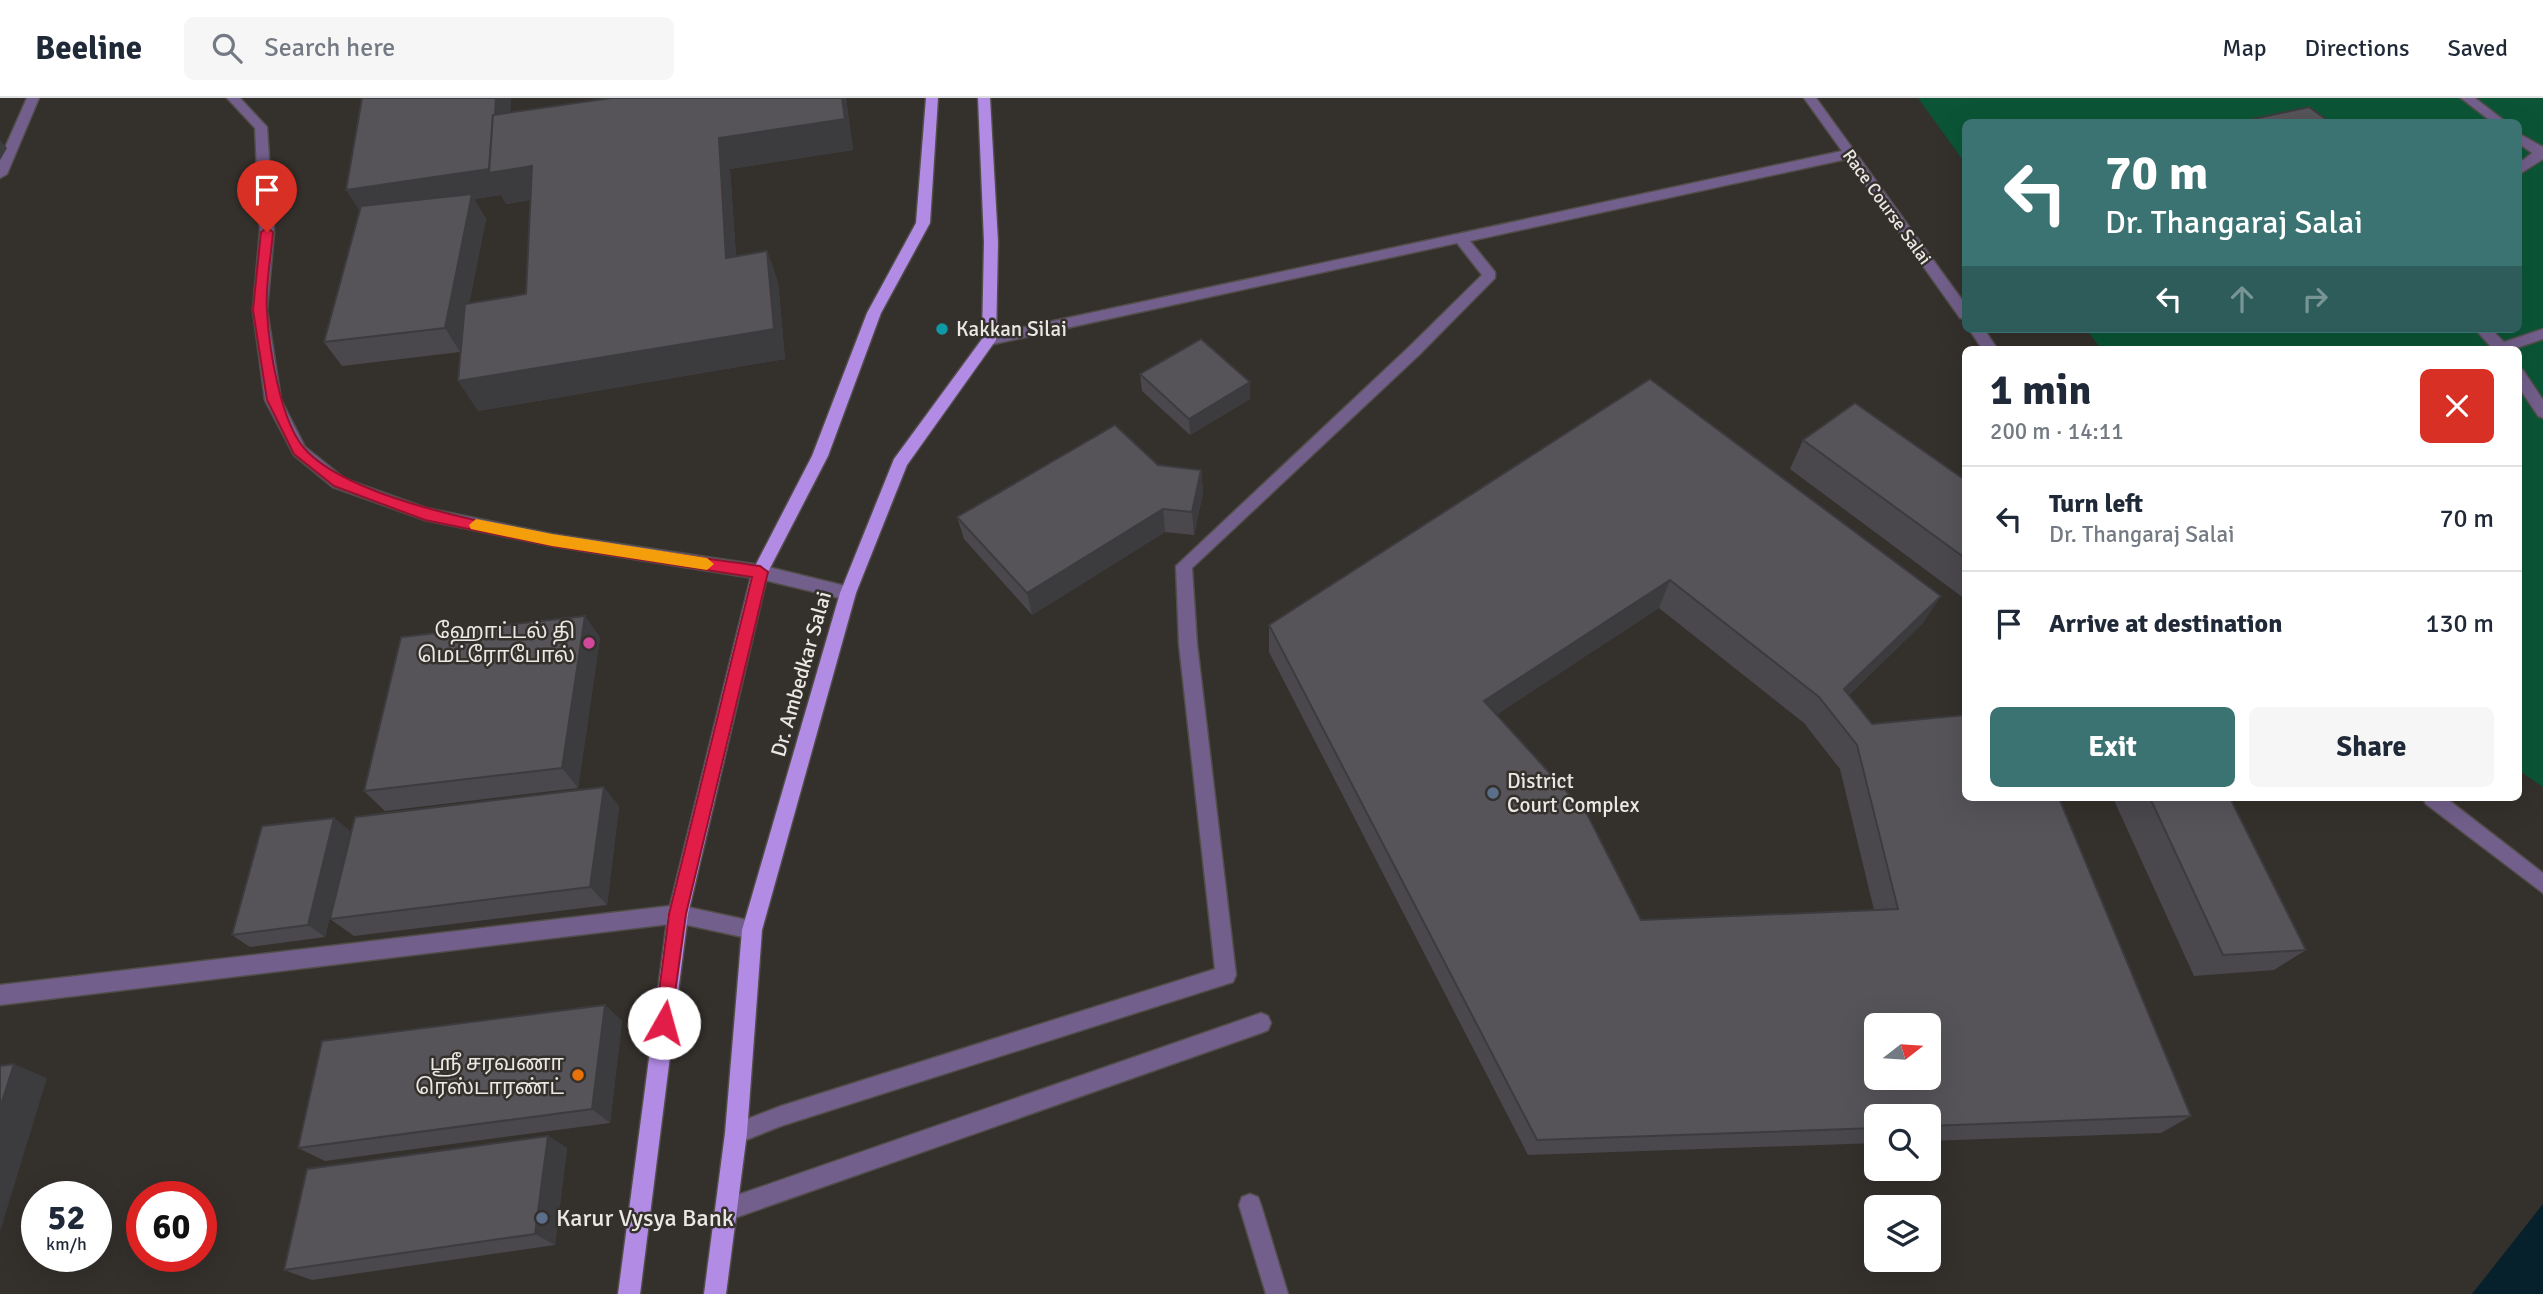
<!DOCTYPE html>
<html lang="en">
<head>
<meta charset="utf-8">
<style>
  :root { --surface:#fff; --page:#f6f6f7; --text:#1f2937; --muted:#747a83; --line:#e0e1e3; --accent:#3a7372 }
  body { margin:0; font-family:Signika,"Noto Sans Tamil",sans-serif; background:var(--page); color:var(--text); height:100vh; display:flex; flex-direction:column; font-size:26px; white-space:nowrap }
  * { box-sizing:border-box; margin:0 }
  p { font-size:23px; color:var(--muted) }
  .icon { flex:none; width:38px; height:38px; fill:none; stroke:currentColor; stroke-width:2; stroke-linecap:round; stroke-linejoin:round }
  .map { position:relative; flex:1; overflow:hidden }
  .drawer { position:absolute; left:1962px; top:248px; width:560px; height:455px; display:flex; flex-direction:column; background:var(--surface); border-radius:10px; box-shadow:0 7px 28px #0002 }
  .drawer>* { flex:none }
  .top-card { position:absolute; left:1962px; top:21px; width:560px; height:214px; border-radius:10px; box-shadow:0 7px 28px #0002; background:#3a7372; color:#fff; overflow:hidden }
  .needle { width:46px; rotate:73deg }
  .controls { position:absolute; left:1864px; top:915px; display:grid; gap:14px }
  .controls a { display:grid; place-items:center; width:77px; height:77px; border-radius:10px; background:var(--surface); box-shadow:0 7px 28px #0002; font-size:35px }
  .speed { position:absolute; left:21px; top:1083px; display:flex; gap:14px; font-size:35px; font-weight:700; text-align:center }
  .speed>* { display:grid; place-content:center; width:91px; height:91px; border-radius:50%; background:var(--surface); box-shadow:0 7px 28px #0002; line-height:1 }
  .speed small { font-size:18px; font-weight:400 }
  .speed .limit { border:10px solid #d22; background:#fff; color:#111 }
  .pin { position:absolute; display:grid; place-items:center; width:60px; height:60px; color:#fff; margin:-72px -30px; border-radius:50% 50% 50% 0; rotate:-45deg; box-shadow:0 0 7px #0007 }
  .pin .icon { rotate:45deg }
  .me { position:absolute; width:77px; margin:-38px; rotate:7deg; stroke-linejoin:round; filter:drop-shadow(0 0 5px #0008) }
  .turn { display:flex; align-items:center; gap:24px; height:147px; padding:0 28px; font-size:32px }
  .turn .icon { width:91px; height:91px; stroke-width:2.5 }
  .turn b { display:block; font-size:49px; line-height:60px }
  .lanes { display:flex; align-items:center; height:66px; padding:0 28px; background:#0003; justify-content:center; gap:35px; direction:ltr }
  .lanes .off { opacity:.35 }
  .round { display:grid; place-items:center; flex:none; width:74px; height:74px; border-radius:10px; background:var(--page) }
  .headline { display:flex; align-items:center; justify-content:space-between; height:119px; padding:0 28px }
  h1 { font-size:42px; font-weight:700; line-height:52px }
  .primary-button { display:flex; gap:14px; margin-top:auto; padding:14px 28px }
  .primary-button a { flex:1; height:80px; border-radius:10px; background:var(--accent); color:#fff; font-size:28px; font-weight:700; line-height:80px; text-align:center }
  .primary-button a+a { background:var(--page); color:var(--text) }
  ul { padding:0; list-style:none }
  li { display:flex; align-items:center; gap:21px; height:105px; padding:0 28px; border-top:2px solid var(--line) }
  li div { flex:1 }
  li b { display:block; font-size:26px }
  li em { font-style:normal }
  header { display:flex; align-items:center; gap:42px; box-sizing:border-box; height:98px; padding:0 35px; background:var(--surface); border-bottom:2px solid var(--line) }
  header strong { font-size:33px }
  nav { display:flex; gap:38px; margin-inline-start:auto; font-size:24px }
  .search { width:490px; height:63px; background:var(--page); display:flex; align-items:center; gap:18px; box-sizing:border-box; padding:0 24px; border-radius:10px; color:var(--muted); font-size:26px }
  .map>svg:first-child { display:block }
  .green { fill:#0b5536 }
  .water { fill:#06202c }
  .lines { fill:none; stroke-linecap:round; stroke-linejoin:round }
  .minor-casing { stroke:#514d49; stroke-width:3 }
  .major-casing { stroke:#514d49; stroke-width:3 }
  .minor { fill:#725f8b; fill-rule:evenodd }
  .major { fill:#b28be5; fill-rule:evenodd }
  .wall { fill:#4a484d; fill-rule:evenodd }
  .shaded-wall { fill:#3c3b3e }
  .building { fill:#565459; stroke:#3c3b3e; stroke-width:2; fill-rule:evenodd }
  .route { fill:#e11d48; stroke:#92132f; stroke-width:2 }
  .slow { fill:#f59e0b }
  .culture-dot { fill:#0f9aa8; stroke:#34302c; stroke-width:2.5 }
  .hotel-dot { fill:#d1479c; stroke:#34302c; stroke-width:2.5 }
  .service-dot { fill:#5c6f8a; stroke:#34302c; stroke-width:2.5 }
  .food-dot { fill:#e8710a; stroke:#34302c; stroke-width:2.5 }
  .labels { text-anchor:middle; stroke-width:5; stroke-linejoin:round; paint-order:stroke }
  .far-street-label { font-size:18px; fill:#eae7e4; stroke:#34302c }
  .poi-label { font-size:21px; fill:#eae7e4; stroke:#34302c; text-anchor:start }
  .street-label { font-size:21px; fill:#eae7e4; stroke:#34302c }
  .near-poi-label { font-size:24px; fill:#eae7e4; stroke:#34302c; text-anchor:start }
</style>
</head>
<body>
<header>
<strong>Beeline</strong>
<div class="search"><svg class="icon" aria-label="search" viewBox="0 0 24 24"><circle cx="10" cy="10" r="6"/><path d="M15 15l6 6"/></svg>Search here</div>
<nav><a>Map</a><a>Directions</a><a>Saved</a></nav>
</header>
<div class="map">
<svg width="2543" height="1196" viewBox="0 0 2543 1196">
  <rect width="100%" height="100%" fill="#34302c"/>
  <path class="green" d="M1918,0H2543V689L2518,672V252H2102L2086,231H2518V24H1965V65Z"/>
  <path class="water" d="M2543,1106V1196H2472Z"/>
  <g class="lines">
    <defs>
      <g id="minor">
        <path d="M27,0H39L7,76L0,80V61Z"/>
        <path d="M227,0H240L267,29L274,134L267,212L281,302L305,349L345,381L426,410L552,436L760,467L854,490L856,495L854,500L848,502L760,481L552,448L425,422L333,389L294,357L265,302L253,212L260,134L255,30Z"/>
        <path d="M1804,0H1816L1965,206V221L1960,220L1847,61L1470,143L1495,174V180L1419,257L1192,470L1197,546L1236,877L1233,884L781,1028L736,1046L729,1042L725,1035L729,1028L781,1008L1215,871L1179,546L1176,468L1409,249L1482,177L1457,145L989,247L984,246L982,242L984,238L1842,53Z"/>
        <path d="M2461,0H2475L2506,24H2492Z"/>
        <path d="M2518,35L2543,49V61L2518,77V66L2532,55L2518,45Z"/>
        <path d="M1969,231H1984L1998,252H1983Z"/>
        <path d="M2475,231H2491L2504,244L2543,231V241L2511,252H2489L2491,249Z"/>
        <path d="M2518,271L2523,272L2543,302V320L2538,318L2518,288Z"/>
        <path d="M2423,700H2446L2543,775V795L2426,706Z"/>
        <path d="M678,807L752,823L759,826L762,832L759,838L752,841L678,825L0,907V887Z"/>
        <path d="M1261,915L1268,918L1271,925L1268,932L1261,935L726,1123L718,1120L715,1112L718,1104L726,1101Z"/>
        <path d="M1250,1096L1258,1099L1261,1107L1288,1196H1266L1239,1107L1242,1099Z"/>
      </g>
      <g id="major">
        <path d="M926,0H938L930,125L881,215L828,358L768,474L688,816L640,1196H618L668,816L752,474L812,358L867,215L916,125Z"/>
        <path d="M978,0H990L998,144L996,242L907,367L856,495L762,832L747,1035L726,1196H704L725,1035L742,832L840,495L894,361L982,241L984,144Z"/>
      </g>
    </defs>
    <use href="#minor" class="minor-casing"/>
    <use href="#major" class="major-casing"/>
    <use href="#minor" class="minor"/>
    <use href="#major" class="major"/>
  </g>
  <g class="wall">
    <path d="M362,0H511L510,15L606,0H846L853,52L730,71L736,158L767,153L778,184L785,261L478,313L460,254L342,268L324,244L360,113ZM501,97L506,106L530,102L526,196L469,205L486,121L474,101Z"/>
    <path d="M1140,276L1250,301L1190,337L1142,293Z"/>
    <path d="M1650,281L1923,525L1849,597L2191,1018L2161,1035L1928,1043V1018H1876V1045L1528,1057L1269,554V527ZM1659,510L1804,625L1840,671L1874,812L1641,822L1496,617Z"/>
    <path d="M1803,342L1965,382V501L1790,371Z"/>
    <path d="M1158,367L1201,372L1203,395L1194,437L1165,434L1032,517L964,441L957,419Z"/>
    <path d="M585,518L600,540L578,690L385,713L364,693Z"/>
    <path d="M2113,700H2230L2306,852L2274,872L2194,878Z"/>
    <path d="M619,708L607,807L354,838L330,821Z"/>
    <path d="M334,720L350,733L325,839L250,849L232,837Z"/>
    <path d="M605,907L622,923L610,1025L325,1063L298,1050Z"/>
    <path d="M548,1038L567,1050L555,1147L312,1182L284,1172Z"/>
  </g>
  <g class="shaded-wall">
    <path d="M496,0H511L506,72L532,68L548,99L506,106L501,97L474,101L486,121L460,254L445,230L362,117L346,92Z"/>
    <path d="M842,0H846L853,52L730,71L738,190L726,160L719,40Z"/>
    <path d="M0,42L7,50L0,62Z"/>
    <path d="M767,153L778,184L785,261L478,313L458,283Z"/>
    <path d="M1250,284V301L1190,337L1189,321Z"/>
    <path d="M1201,372L1203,395L1194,437L1192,414Z"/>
    <path d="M1163,411L1165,434L1032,517L1027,495Z"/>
    <path d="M1670,482L1659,510L1478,629L1484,603Z"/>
    <path d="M1941,498L1923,525L1831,614L1844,591Z"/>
    <path d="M585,518L600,540L578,690L562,670Z"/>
    <path d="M604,689L619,708L607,807L590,789Z"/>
    <path d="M334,720L350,733L325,839L308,827Z"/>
    <path d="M605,907L622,923L610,1025L592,1011Z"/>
    <path d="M14,966L47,980L0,1134V1010Z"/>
    <path d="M548,1038L567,1050L555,1147L535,1136Z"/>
  </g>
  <g class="building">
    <path d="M362,0H496L495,17H493L489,71L346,92Z"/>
    <path d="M611,0H842L845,21L719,40L726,160L767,153L774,231L458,283L465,206L526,196L532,68L489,75L493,17Z"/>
    <path d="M2309,9L2330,24H2239Z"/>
    <path d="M472,96L445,230L324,244L361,108Z"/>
    <path d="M1201,241L1250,284L1189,321L1140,276Z"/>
    <path d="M1650,281L1941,498L1844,591L1872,626L1965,617V700H2059L2191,1018L1928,1028V1018H1876V1030L1537,1042L1269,527ZM1670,482L1819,599L1857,647L1898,811L1641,822L1587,716L1484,603ZM1876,928H1928V980H1876Z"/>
    <path d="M1855,305L1965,382V460L1803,342Z"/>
    <path d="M1115,327L1158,367L1201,372L1192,414L1163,411L1027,495L957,419Z"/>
    <path d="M585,518L562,670L364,693L401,539Z"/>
    <path d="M604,689L590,789L330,821L355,719Z"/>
    <path d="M2150,700H2230L2306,852L2223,857Z"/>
    <path d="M334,720L308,827L232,837L262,728Z"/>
    <path d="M605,907L592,1011L298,1050L322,943Z"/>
    <path d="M14,966L0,1010V968Z"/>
    <path d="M548,1038L535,1136L284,1172L307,1071Z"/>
  </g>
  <path class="route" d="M267,130L273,134C271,160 265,188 267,213C269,250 280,322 304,350C369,425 658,452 760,468L768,474L686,816L670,931L664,934L657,931L655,925L669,816L752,479L552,448L425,422L334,388L294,356L267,302L253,212L261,134Z"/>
  <path class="slow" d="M476,421L552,436L707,460L714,466L707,472L552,448L471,431L469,427Z"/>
  <circle class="culture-dot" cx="942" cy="231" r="7"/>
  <circle class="hotel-dot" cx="589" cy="545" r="7"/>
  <g class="service-dot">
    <circle cx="1493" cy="695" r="7"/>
    <circle cx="542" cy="1120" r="7"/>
  </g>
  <circle class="food-dot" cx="578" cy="977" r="7"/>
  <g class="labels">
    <g class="far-street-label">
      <text transform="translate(1887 109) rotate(54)" y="6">Race Course Salai</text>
    </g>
    <g class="poi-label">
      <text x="956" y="238">Kakkan Silai</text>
      <text x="575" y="540" text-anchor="end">ஹோட்டல் தி<tspan x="575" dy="24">மெட்ரோபோல்</tspan></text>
      <text x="1507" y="690">District<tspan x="1507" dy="24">Court Complex</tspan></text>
      <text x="564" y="972" text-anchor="end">ஸ்ரீ சரவணா<tspan x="564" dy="24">ரெஸ்டாரண்ட்</tspan></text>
    </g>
    <g class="street-label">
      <text transform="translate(801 576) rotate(-74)" y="7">Dr. Ambedkar Salai</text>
    </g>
    <g class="near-poi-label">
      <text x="556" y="1128">Karur Vysya Bank</text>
    </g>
  </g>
</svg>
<div class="controls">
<a><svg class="needle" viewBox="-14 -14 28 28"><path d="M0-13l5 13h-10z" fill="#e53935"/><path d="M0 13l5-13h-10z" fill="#747a83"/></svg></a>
<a><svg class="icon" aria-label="search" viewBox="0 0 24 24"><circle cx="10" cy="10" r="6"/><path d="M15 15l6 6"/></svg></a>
<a><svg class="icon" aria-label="layers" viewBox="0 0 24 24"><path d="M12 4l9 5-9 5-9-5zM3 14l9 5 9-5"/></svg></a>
</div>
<div class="speed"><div>52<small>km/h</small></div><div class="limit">60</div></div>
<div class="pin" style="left:267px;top:134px;background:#d93025"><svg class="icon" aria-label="arrive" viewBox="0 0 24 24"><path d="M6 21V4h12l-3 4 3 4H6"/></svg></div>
<svg class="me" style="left:664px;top:925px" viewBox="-20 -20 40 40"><circle r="19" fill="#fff"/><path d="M0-13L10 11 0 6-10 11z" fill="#e11d48"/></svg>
<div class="top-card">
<div class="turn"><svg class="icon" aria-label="left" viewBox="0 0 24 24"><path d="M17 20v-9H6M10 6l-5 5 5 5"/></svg><div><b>70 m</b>Dr. Thangaraj Salai</div></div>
<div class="lanes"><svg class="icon" aria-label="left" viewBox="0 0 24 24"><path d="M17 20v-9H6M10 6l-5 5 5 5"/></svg><svg class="icon off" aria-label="ahead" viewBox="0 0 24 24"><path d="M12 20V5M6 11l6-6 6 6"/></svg><svg class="icon off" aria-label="right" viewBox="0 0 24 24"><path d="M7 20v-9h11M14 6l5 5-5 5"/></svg></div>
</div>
<section class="drawer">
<div class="headline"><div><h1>1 min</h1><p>200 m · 14:11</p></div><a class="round" style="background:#d93025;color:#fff"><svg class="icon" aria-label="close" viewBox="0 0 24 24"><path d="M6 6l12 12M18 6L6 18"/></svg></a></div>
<ul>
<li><svg class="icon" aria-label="left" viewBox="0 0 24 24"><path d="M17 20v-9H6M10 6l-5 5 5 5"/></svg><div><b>Turn left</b><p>Dr. Thangaraj Salai</p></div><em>70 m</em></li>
<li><svg class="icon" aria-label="arrive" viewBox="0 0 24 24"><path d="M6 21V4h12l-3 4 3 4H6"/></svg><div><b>Arrive at destination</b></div><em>130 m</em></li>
</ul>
<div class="primary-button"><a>Exit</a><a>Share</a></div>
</section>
</div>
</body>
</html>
